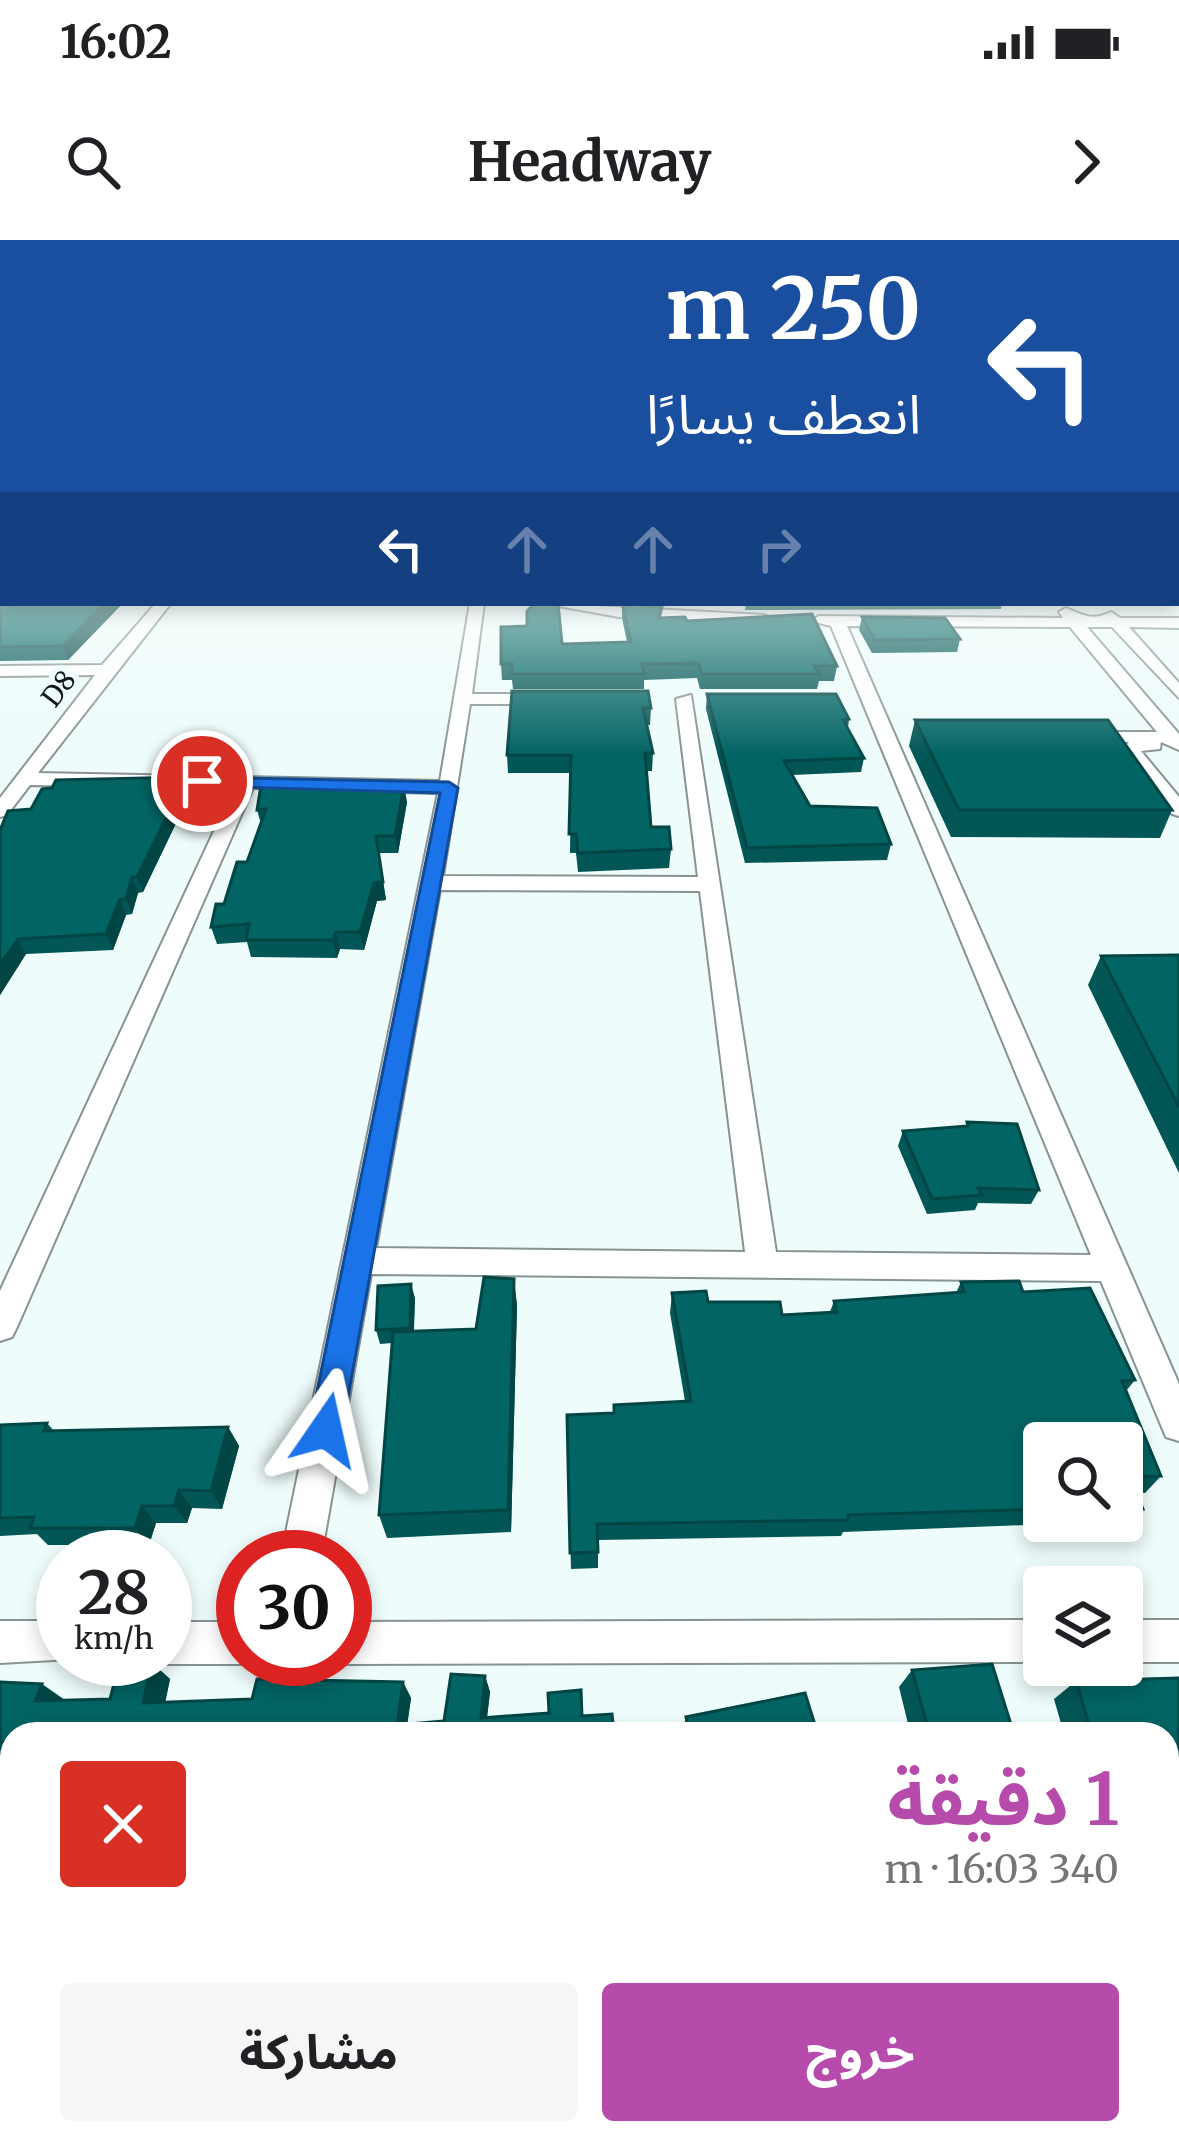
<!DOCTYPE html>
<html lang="ar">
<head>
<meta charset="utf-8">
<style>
  :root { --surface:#fff; --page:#f6f6f6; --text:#202124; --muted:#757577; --accent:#b74bab }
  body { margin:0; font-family:Merriweather,"Noto Sans Arabic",serif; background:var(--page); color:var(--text); direction:rtl; height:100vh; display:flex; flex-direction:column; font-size:45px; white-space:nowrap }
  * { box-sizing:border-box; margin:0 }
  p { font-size:39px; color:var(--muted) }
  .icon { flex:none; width:66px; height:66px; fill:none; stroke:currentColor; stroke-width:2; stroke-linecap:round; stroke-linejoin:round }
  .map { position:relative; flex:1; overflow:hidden; direction:ltr }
  .details { position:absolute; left:0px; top:1482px; width:1179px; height:423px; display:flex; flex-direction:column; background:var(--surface); border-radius:36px 36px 0 0; box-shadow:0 6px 18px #0003; direction:rtl }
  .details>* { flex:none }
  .top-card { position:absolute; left:0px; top:0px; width:1179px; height:366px; box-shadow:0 6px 18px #0003; direction:rtl; background:#1a4fa0; color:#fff; overflow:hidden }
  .fabs { position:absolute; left:1023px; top:1182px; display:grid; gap:24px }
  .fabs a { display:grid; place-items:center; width:120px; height:120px; border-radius:12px; background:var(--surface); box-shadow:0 6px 18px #0003; font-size:60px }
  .speed { position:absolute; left:36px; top:1290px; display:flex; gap:24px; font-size:60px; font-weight:700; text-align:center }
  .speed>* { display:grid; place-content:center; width:156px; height:156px; border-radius:50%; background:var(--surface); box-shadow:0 6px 18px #0003; line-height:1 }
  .speed small { font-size:30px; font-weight:400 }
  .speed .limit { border:18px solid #d22; background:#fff; color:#111 }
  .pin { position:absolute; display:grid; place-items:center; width:102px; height:102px; color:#fff; margin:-51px; border:6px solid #fff; border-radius:50%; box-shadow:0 3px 12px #0007 }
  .me { position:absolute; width:132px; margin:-66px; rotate:11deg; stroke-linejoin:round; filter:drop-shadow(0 0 9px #0008) }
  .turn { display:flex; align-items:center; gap:42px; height:252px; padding:0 60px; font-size:54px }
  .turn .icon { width:156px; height:156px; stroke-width:2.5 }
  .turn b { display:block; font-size:84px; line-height:102px }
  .lanes { display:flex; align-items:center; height:114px; padding:0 60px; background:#0003; justify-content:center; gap:60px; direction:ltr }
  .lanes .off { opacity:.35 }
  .round { display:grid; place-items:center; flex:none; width:126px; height:126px; border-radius:12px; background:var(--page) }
  .headline { display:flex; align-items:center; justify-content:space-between; height:204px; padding:0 60px }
  h1 { font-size:72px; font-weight:700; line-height:90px; color:var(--accent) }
  .action { display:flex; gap:24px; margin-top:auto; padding:24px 60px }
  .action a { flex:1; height:138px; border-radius:12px; background:var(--accent); color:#fff; font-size:48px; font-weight:700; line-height:138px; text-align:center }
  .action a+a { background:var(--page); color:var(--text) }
  .status { display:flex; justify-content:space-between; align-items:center; height:84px; padding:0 60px; background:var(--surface); direction:ltr }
  .status svg { height:33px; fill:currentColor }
  header { display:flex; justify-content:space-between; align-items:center; height:156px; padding:0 60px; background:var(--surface); font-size:54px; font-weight:700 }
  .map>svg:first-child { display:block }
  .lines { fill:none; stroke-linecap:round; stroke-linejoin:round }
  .minor-casing { stroke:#879392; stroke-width:4 }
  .minor { fill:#fff; fill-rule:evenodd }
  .wall { fill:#025655; fill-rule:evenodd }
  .shaded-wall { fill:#014645 }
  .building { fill:#026463; stroke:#014645; stroke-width:3 }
  .route { fill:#1a73e8; stroke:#114b97; stroke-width:3 }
  .labels { text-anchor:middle; stroke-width:12; stroke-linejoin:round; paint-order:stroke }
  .far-street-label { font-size:27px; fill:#111616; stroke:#eefcfb }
</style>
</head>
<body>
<div class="status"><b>16:02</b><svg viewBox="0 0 49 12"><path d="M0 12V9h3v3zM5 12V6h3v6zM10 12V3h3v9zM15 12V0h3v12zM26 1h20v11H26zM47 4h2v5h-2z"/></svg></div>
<header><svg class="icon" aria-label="forward" viewBox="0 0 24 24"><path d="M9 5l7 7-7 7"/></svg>Headway<svg class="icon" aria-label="search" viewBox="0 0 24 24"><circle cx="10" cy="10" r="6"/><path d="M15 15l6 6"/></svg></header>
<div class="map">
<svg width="1179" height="1904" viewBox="0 0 1179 1904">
  <rect width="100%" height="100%" fill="#eefcfb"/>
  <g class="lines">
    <defs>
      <g id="minor">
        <rect x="1176" y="278" width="3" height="8"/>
        <path d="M156,363H171L38,533L440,541L470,363H484L472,454H552L561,459L552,464H470L443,636L698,637L676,459L691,455L776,1012L1091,1015L831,386L811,381L819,376L1063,378L1059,372L1066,368C1085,376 1092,381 1111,372L1120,378H1179V388L1129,387L1179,443V458L1112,387H1087L1179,494V510L1161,502L1160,509L1141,511L1179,557V576L1172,574L1122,510L1129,502H1082L1073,497L1082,492H1157L1070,387L847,386L1179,1144V1201L1166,1197L1101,1041L371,1034L321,1317H281L438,553L253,548L17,1087L12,1097L0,1101V1051L234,548L30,545L7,575L0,577V558L95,435L0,436V426L102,425ZM440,650L700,651L745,1012L376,1008Z"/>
        <path d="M542,363L765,375L773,380L765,385L619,377Z"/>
        <path d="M1044,1380V1422L345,1424L333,1419H345V1382Z"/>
        <rect x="1122" y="1380" width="57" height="42"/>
        <path d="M0,1381H63V1419H72L0,1423Z"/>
        <path d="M165,1382H243V1419H255L243,1424H165L153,1419H165Z"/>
      </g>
    </defs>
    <use href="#minor" class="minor-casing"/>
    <use href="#minor" class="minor"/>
  </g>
  <g class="wall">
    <path d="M0,249L123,363L68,420L0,421V283L2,281H0Z"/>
    <path d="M622,363L662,378L687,381L837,426L834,441H819L817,449H700L697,438L644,440V449H513L512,440H502L501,424L627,402L622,378Z"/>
    <path d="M630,363H666L665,366Z"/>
    <path d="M746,363H1002L1001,369L745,370Z"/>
    <path d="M862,377L960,399L957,412L872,413L859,390Z"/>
    <path d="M512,451L651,468L650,485H647L653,513L652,531H646L651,587L671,609L669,628L578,632L576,613H570L571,533H508L507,515Z"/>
    <path d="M707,454L849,479L848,488L864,518L861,532L792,535L810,566L891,604L887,620L745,623L706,469Z"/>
    <path d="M915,480L1172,570L1160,598L951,597L909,506Z"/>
    <path d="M188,537L193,552L184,577H179L143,652L138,653L132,674L126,675L113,710L26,714L0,755V590L31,569Z"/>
    <path d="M407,562L398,613H379L386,660L377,661L364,710L340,709L337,718L251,717L247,702L217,704L211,687L247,622L261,584L257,570Z"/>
    <path d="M1179,715V933L1088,745L1101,716Z"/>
    <path d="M967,882L1039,950L1031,964L978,963L975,970L927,974L898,906L903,891L966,886Z"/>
    <path d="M514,1039L517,1066L511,1292L387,1298L379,1275L392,1103L380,1104L376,1090L415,1058L414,1091L476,1089Z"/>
    <path d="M961,1042L1023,1052L1135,1140L1126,1151L1161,1236L1145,1253H1137L1143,1269L1127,1286L1085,1287L1080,1292L1028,1293L1026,1285L843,1292L841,1296L598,1300V1328L571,1329L567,1175L613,1173L685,1161L670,1073L672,1053L708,1062L782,1075L830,1072L834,1061L956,1053ZM1044,1203H1122V1281H1044Z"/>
    <path d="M47,1183L54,1191L228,1187L239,1206L222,1269L192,1268L187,1283H156L149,1305H48L37,1294L0,1296V1185Z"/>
    <path d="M152,1423L170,1439L165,1462L252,1459L403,1442L411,1458L407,1484L444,1481L485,1436L490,1452L487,1478L582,1476L614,1494H12V1515H0V1442L64,1460L110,1459Z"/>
    <path d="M912,1430L1014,1494H682L686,1477L815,1485L909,1488L899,1447Z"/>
    <path d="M1179,1438V1631H1167V1494H1064L1054,1459L1076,1441Z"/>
  </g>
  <g class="shaded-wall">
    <path d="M105,363H123L68,420L63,406Z"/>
    <path d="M188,537L193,552L184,577L180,562Z"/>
    <path d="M404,545L407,562L398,613L395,596Z"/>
    <path d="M174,562L179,577L143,652L137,637Z"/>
    <path d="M132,637L138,653L132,674L126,659Z"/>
    <path d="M383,642L386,660L377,661L364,710L360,692L374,643Z"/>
    <path d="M120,659L126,675L113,710L106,694Z"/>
    <path d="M336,692L340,709L337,718L333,700Z"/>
    <path d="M18,699L26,714L0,755V725Z"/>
    <path d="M514,1039L517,1066L511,1292L508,1270Z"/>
    <path d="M411,1044L415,1058L413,1101L410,1088Z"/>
    <path d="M228,1187L239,1206L222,1269L211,1251Z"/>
    <path d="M179,1250L192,1268L187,1283L174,1266Z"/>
    <path d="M142,1266L156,1283L149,1305L135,1288Z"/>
    <path d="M152,1423L170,1439L162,1478L143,1463Z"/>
    <path d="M485,1436L490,1452L485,1493L481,1478Z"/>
    <path d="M403,1442L411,1458L406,1494L397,1485Z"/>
    <path d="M42,1444L65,1460L35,1461Z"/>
    <path d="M328,1893H342V1904H327Z"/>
  </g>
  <g class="building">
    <path d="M0,249H3V363H105L63,406L0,407L2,335H0V283H2V269H0Z"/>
    <path d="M535,363H558L562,404L631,402L622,363L662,367L659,378L685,377L687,381L812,374L837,426H814L820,434H702L698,423L642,424L644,434H512V424H501V387L527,386V371Z"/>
    <path d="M862,377L945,378L960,399L875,400Z"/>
    <path d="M512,451H648L651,468H643L653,513H645L651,587H669L671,609L578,613L576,594H569L571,515H507Z"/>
    <path d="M707,454H836L849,479L843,480L864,518L784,521L810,566L877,568L891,604L747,608Z"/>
    <path d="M915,480H1108L1172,570H959Z"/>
    <path d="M188,537L180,562H174L137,637H132L126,659H120L106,694L18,699L0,725V590L8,571L31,569L42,549L52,548L56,540Z"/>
    <path d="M261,545H404L395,596H376L383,642L374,643L360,692H336L333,700H246L249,684L211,687L216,664H224L237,622H247L266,569L257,570Z"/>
    <path d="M1179,715V867L1101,716Z"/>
    <path d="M967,882L1017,884L1039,950L978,948L982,955L932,959L903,891L968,886Z"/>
    <path d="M484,1037L514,1039L508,1270L379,1275L393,1092L476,1089Z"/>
    <path d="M1019,1041L1023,1052L1090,1048L1135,1140L1122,1141L1161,1236L1130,1237L1143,1269L1122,1270V1203H1044V1277H1042L1039,1269L848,1275V1280L597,1284L598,1312L570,1313L567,1175L614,1173V1165L691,1161L672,1053L706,1051L708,1062H780L782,1075L837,1072L834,1061L964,1052L961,1042Z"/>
    <path d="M411,1044L410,1088L376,1090L378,1046Z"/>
    <path d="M47,1183L44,1191L228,1187L211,1251L179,1250L174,1266H142L135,1288H30L34,1277L0,1278V1185Z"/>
    <path d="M152,1423L143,1463L252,1459L257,1439L403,1442L397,1485L444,1481L451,1434L485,1436L481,1478L549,1473L548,1453L581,1450L582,1476L612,1474L614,1494H12V1503L0,1502V1442L42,1444L35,1461L110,1459L119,1424Z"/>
    <path d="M992,1424L1014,1494H690L686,1477L805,1453L815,1485L928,1489L912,1430Z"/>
    <path d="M1179,1438V1622H1167V1494H1079V1491H1091L1076,1441Z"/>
    <path d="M12,1582V1626H0V1623Z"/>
    <path d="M1167,1701H1179V1904H689L688,1898L664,1899V1893H1167Z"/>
    <path d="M150,1893H328L327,1904H148Z"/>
  </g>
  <linearGradient id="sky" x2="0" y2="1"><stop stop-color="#72bddb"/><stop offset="0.48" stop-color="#f7fefd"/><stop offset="1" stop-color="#f7fefd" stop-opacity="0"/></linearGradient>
  <rect width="1179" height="516" fill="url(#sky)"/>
  <path class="route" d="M196,537L449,542L458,548L342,1190L337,1201L326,1205L314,1201L309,1190L440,553L202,546L193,541Z"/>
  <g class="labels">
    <g class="far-street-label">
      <text transform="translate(59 449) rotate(-53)" y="9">D8</text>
    </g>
  </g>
</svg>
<div class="fabs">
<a><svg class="icon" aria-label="search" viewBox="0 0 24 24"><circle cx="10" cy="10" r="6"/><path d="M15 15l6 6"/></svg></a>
<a><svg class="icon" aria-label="layers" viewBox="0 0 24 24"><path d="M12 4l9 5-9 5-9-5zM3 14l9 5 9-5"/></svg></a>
</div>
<div class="speed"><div>28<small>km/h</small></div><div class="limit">30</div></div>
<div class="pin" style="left:202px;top:541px;background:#d93025"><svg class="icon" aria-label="arrive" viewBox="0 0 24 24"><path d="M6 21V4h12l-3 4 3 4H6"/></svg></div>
<svg class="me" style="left:326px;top:1190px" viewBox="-20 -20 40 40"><path d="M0-17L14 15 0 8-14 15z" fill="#1a73e8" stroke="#fff" stroke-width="4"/></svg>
<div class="top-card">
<div class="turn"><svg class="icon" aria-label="left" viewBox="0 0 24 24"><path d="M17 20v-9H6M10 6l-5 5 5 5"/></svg><div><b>250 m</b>انعطف يسارًا</div></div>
<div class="lanes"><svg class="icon" aria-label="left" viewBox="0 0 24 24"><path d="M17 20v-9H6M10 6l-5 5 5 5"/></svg><svg class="icon off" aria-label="ahead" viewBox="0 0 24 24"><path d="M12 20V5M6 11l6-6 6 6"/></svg><svg class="icon off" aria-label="ahead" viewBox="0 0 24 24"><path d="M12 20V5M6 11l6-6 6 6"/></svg><svg class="icon off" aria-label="right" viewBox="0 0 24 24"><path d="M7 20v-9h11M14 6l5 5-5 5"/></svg></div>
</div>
<section class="details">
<div class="headline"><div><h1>1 دقيقة</h1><p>340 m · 16:03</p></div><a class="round" style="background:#d93025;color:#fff"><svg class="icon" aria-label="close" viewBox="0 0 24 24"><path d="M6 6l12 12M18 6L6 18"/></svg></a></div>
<div class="action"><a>خروج</a><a>مشاركة</a></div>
</section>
</div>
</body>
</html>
